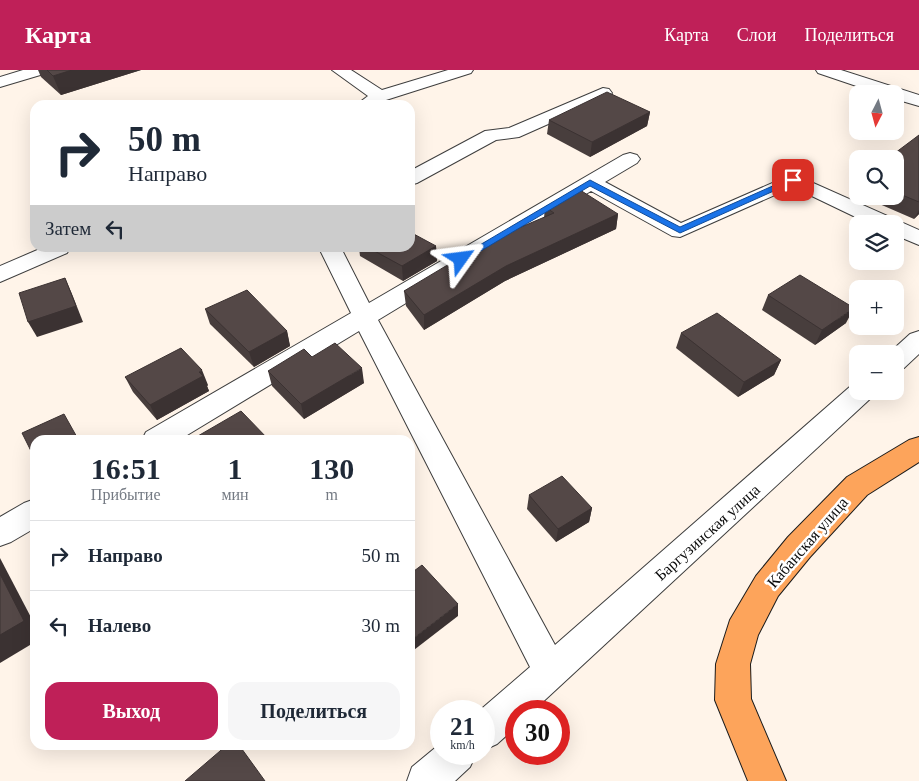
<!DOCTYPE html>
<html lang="ru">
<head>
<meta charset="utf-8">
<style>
  :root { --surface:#fff; --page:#f6f6f7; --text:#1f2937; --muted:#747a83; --line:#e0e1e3; --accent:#bf2058 }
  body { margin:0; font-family:Georgia,serif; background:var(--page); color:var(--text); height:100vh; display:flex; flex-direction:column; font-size:19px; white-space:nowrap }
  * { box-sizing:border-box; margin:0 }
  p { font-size:16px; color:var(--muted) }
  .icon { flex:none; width:28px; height:28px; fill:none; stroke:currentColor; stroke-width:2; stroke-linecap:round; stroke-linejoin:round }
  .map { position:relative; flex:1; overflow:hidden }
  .panel { position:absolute; left:30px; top:365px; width:385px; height:315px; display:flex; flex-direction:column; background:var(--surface); border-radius:15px; box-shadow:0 5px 20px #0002 }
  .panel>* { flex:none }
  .banner { position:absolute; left:30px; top:30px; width:385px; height:152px; border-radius:15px; box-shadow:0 5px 20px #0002; background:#fff; color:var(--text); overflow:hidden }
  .needle { width:32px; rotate:186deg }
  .controls { position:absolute; left:849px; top:15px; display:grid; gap:10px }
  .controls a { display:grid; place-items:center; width:55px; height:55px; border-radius:10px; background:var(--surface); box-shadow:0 5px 20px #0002; font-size:25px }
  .speed { position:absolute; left:430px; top:630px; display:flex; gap:10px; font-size:25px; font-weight:700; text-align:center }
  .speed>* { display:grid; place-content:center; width:65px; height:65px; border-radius:50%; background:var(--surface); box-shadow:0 5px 20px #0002; line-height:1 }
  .speed small { font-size:12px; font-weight:400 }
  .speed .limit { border:8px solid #d22; background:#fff; color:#111 }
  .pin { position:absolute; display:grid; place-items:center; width:42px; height:42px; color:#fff; margin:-21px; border-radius:10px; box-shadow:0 2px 8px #0006 }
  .me { position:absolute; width:55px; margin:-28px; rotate:59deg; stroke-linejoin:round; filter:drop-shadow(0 0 4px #0008) }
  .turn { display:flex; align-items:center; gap:18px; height:105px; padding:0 15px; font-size:22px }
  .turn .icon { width:65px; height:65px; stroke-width:2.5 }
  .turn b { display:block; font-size:35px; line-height:42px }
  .then { display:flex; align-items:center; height:48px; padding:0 15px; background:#0003; gap:10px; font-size:19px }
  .eta { display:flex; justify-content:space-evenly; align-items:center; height:85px; text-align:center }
  .eta b { font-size:30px; font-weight:800; line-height:35px }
  .button { display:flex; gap:10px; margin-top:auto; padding:10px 15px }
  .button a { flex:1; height:58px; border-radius:15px; background:var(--accent); color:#fff; font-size:20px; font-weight:800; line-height:58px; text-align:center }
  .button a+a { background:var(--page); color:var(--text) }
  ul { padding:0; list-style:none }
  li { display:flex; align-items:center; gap:15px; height:70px; padding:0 15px; border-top:1px solid var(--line) }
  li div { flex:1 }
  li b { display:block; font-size:19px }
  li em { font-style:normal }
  header { display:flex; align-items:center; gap:30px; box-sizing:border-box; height:70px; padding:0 25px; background:var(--accent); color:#fff }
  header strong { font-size:24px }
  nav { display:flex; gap:28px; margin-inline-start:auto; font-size:18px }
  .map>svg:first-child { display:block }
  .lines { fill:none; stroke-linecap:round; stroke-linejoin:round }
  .minor-casing { stroke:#3e3e3e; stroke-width:2 }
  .major-casing { stroke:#1c1c1c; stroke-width:2 }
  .minor { fill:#fff; fill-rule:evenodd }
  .major { fill:#fda45b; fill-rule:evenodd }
  .wall { fill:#483e3d }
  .shaded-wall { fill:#3b3232 }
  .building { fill:#544847; stroke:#3b3232 }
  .route { fill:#1a73e8; stroke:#114b97 }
  .labels { text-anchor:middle; stroke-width:5; stroke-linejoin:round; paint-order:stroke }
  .street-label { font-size:16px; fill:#0b0b0b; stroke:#fff }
</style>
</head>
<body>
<header>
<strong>Карта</strong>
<nav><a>Карта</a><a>Слои</a><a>Поделиться</a></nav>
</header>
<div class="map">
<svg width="919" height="711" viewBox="0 0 919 711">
  <rect width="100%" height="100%" fill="#fff4e9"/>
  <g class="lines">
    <defs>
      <g id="minor">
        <path d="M23,0H49L47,3L0,17V7Z"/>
        <path d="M332,0H351L382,20L448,0H473L471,3L386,30L377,35H356L368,26Z"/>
        <path d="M816,0H841L919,25V36L895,29V24H880L818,3Z"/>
        <path d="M603,18L609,19L612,23L609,27L519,67L496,70L417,113L410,115V101L485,61L509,58Z"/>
        <path d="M630,83L637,85L640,89L637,93L605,112L681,153L793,104L919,160V175L895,165V154H870L793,117L680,167L672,166L591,121L378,250L555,575L853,314L858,313V321H875L871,328L533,641H516V657L497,674L484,680V641H479L530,597L359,261L179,370H142L146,362L351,243L319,178H341L369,233L623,85Z"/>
        <path d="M42,178H70L67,183L0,212V196Z"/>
        <path d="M919,261V284L904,298L895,301V284H888L910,264Z"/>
        <path d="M35,429V458L11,472L0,476V447L24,433Z"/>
        <path d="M441,673V684H476L470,697L455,711H407L412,697Z"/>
      </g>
      <path id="major" d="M919,367V392L867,425L810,487L778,526L758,565L750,594L751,629L786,711H748L715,630L716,594L730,550L756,506L788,467L847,407L909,370Z"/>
    </defs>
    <use href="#minor" class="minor-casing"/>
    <use href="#major" class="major-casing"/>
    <use href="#minor" class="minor"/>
    <use href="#major" class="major"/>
  </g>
  <g class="wall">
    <path d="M38,0H141L61,25L41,7Z"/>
    <path d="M650,42L647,56L590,87L547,64L549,50Z"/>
    <path d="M919,65V144L914,149L861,126H895V89Z"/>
    <path d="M545,137L618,144L616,159L505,211L424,260L406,236L404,221L544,148Z"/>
    <path d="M436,176L437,191L403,211L360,186L359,178H410Z"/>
    <path d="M768,225L846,253L815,275L762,240Z"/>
    <path d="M205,239L287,261L290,276L254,297L210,254Z"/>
    <path d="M681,263L781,290L774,305L738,327L676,278Z"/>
    <path d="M312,287L364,313L304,349L272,316L268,301Z"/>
    <path d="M125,307L208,315L207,316L209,321L157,350L133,322Z"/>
    <path d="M529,425L592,438L589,452L556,472L527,439Z"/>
  </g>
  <g class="shaded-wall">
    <path d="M72,0H141L61,25L53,6Z"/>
    <path d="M650,42L647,56L590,87L592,72Z"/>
    <path d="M919,140V144L914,149Z"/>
    <path d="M618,144L616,159L505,211L424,260V245L506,196Z"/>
    <path d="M436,176L437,191L403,211L402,196Z"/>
    <path d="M65,208L72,224L83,252L37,267L28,252Z"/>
    <path d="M854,238L846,253L815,275L822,260Z"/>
    <path d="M287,261L290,276L254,297L249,282Z"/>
    <path d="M781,290L774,305L738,327L744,312Z"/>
    <path d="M362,298L364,313L304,349L301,334Z"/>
    <path d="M202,300L208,315L207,316L209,321L157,350L150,335Z"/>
    <path d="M592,438L589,452L556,472L558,459Z"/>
    <path d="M0,488L35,555V572L0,593Z"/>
    <path d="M458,534V546L410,583V571Z"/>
  </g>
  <g class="building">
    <path d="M47,0H72L53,6Z"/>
    <path d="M607,22L650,42L592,72L549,50Z"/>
    <path d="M919,65V132L895,122V89H887Z"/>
    <path d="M580,120L618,144L506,196L424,245L404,221L486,172L554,143L545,137Z"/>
    <path d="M410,162L436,176L402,196L369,178H410Z"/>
    <path d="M800,205L854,238L822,260L768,225Z"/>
    <path d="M65,208L76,236L28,252L19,223Z"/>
    <path d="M247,220L287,261L249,282L205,239Z"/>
    <path d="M717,243L781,290L744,312L681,263Z"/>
    <path d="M335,273L362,298L301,334L268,301L304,279L312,287Z"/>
    <path d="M181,278L202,300L199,302L203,306L150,335L125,307Z"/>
    <path d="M241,341L269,370H191Z"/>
    <path d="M64,344L78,369L76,370H35V389L22,363Z"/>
    <path d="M562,406L592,438L558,459L529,425Z"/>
    <path d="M422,495L458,534L410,571V504Z"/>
    <path d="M0,504L24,551L0,565Z"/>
    <path d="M227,675H239L265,711H185Z"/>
  </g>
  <path class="route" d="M793,107L797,110L796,111L680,163L590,116L464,191H457L456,189L590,110L680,157Z"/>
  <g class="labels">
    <g class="street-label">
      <text transform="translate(707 462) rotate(-42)" y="6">Баргузинская улица</text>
      <text transform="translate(807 472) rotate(-49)" y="6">Кабанская улица</text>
    </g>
  </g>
</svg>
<div class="controls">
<a><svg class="needle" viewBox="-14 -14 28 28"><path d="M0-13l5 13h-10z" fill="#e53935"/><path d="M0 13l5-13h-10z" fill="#747a83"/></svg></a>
<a><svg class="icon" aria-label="search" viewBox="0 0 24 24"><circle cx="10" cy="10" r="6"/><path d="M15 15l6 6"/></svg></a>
<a><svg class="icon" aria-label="layers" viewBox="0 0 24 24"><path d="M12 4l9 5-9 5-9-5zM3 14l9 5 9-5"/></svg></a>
<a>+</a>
<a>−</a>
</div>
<div class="speed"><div>21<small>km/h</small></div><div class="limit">30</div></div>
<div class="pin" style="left:793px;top:110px;background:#d93025"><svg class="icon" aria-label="arrive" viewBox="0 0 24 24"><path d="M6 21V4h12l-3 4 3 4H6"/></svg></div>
<svg class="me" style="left:461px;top:189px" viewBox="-20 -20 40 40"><path d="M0-17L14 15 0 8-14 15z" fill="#1a73e8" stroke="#fff" stroke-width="4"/></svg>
<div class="banner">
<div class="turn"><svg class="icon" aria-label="right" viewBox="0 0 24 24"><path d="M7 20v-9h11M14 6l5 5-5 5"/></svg><div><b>50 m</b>Направо</div></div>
<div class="then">Затем<svg class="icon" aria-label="left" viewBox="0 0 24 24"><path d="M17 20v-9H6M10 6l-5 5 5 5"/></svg></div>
</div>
<section class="panel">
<div class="eta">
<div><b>16:51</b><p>Прибытие</p></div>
<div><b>1</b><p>мин</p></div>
<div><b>130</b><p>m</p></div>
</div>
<ul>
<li><svg class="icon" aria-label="right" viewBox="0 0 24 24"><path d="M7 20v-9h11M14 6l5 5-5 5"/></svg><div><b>Направо</b></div><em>50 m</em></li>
<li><svg class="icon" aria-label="left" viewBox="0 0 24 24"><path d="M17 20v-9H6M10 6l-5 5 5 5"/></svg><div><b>Налево</b></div><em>30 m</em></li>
</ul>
<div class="button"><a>Выход</a><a>Поделиться</a></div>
</section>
</div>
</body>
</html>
